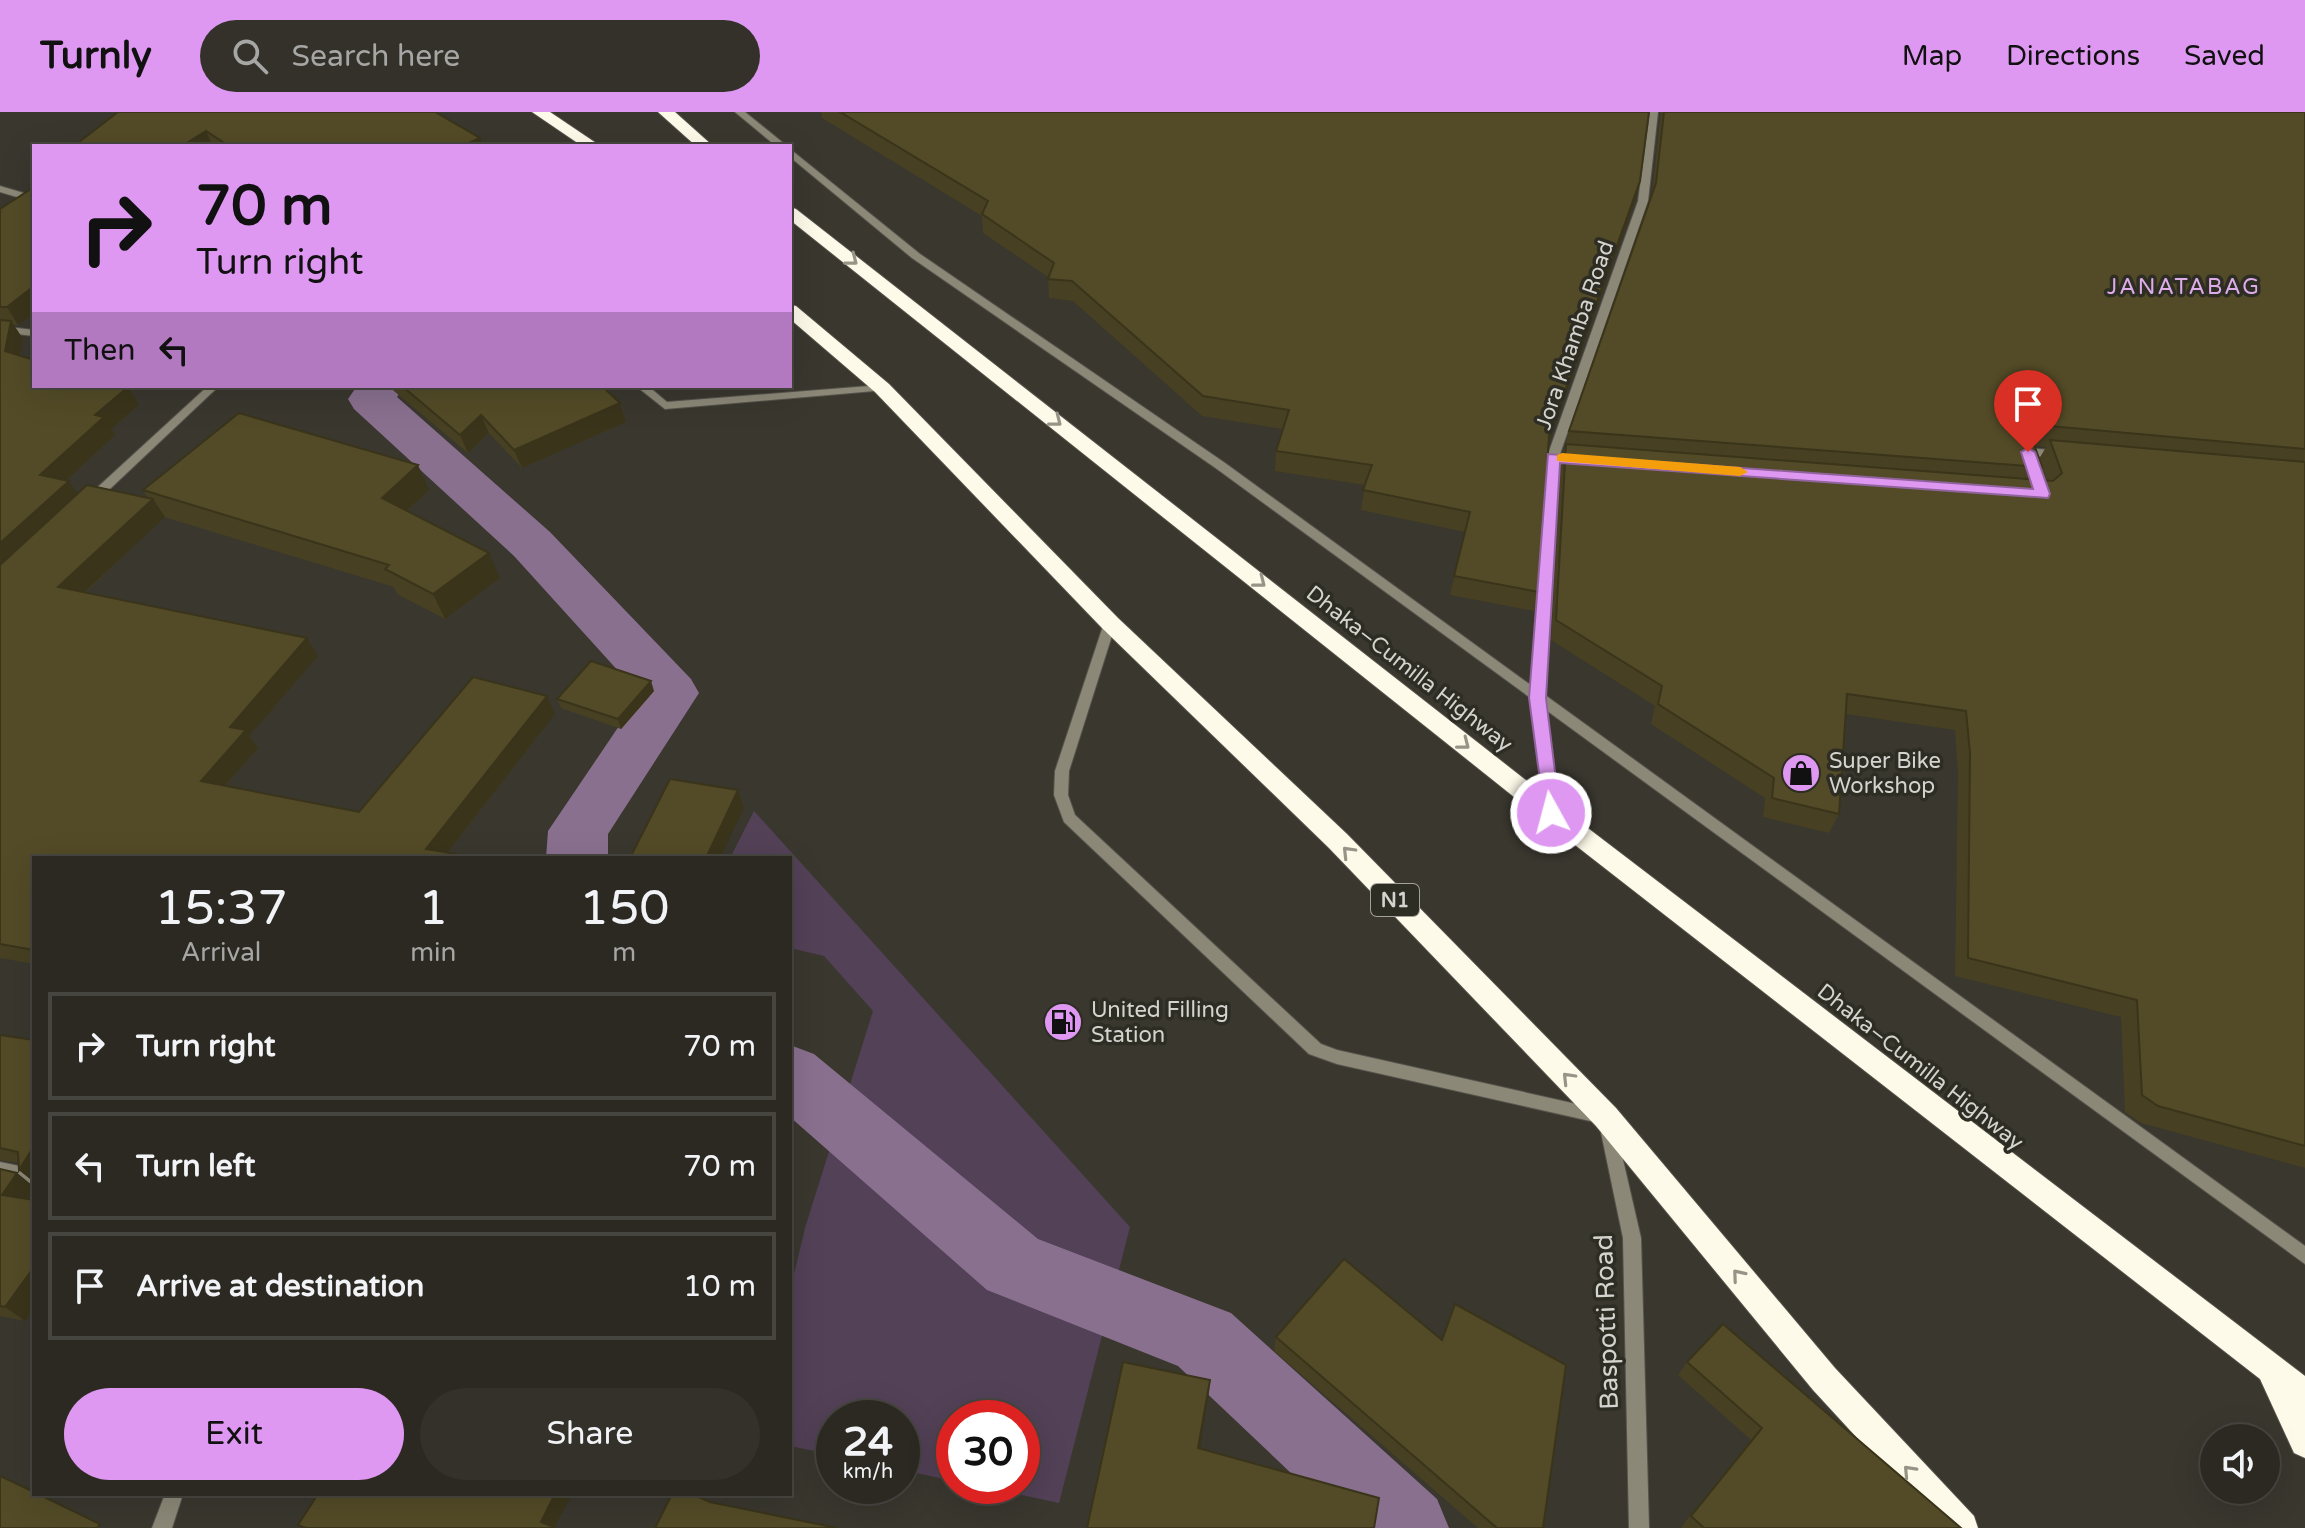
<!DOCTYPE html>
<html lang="en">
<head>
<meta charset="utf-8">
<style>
  :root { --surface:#2b2922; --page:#33312a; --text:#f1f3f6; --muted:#a6a6a5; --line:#474540; --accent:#df98f1 }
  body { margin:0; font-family:"Varela Round",sans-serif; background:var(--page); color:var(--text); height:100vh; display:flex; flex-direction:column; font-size:30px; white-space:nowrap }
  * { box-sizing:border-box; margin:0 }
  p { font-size:26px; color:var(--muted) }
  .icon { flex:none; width:44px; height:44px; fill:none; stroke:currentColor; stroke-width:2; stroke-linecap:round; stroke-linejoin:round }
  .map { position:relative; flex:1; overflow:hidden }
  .details { position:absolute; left:32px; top:744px; width:760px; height:640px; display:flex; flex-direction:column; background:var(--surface); border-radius:0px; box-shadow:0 8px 32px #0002,0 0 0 2px var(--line) }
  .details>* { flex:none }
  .banner { position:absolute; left:32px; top:32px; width:760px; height:244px; border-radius:0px; box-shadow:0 8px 32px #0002,0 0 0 2px var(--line); background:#df98f1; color:#111; overflow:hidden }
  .fabs { position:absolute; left:2200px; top:1312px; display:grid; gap:16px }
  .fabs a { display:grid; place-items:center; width:80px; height:80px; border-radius:50%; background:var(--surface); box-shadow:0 8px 32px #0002,0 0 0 2px var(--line); font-size:40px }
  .speed { position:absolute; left:816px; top:1288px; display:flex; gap:16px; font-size:40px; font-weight:700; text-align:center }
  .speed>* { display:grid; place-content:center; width:104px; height:104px; border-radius:50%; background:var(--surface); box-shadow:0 8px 32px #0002,0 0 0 2px var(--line); line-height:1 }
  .speed small { font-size:20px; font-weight:400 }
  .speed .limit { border:12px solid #d22; background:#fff; color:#111 }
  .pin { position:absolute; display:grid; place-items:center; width:68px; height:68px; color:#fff; margin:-82px -34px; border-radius:50% 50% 50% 0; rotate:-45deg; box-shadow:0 0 8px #0007 }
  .pin .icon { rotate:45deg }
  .me { position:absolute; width:88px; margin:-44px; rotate:353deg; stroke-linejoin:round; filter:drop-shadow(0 0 6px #0008) }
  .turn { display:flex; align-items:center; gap:28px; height:168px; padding:0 32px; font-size:36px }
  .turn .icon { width:104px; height:104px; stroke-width:2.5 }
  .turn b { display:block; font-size:56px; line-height:68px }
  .then { display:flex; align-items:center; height:76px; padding:0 32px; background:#0003; gap:16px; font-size:30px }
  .eta { display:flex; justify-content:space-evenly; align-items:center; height:136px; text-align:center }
  .eta b { font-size:48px; font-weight:600; line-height:56px }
  .button { display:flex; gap:16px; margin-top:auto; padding:16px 32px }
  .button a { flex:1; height:92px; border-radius:48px; background:var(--accent); color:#111; font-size:32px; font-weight:600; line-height:92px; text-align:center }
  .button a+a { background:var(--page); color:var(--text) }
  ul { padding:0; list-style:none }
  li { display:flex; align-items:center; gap:24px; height:108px; margin:0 16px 12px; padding:0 16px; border:4px solid var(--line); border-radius:0px }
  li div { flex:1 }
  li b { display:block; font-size:30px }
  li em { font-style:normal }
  header { display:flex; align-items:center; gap:48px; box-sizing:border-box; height:112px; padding:0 40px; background:var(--accent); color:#111 }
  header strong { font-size:38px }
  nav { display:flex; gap:44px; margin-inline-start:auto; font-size:28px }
  .search { width:560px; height:72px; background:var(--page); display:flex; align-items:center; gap:20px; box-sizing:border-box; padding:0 28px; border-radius:44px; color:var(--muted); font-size:30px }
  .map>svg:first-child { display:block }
  .green { fill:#534157 }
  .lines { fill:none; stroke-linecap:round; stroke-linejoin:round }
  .canal { fill:#89708f; fill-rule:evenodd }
  .minor-casing { stroke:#55534b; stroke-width:2 }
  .highway-casing { stroke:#55534b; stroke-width:2 }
  .minor { fill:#8c8878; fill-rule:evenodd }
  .highway { fill:#fefaea; fill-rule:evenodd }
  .wall { fill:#474022; fill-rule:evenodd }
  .shaded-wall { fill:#3a341b }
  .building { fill:#534b27; stroke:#3a341b; stroke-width:2 }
  .oneway { stroke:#969487 }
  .route { fill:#df98f1; stroke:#91639d; stroke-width:2 }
  .slow { fill:#f59e0b }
  .labels { text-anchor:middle; stroke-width:7; stroke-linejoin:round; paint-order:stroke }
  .shield { fill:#2e2d24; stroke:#a2a19a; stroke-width:2 }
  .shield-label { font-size:20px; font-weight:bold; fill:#d4d3cd }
  .far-quarter-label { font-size:22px; letter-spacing:2px; fill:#ddadea; stroke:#2e2d24 }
  .street-label { font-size:22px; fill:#d4d3cd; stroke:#2e2d24 }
  .poi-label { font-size:22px; fill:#d4d3cd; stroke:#2e2d24; text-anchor:start }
  .near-street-label { font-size:26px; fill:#d4d3cd; stroke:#2e2d24 }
</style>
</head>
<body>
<header>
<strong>Turnly</strong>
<div class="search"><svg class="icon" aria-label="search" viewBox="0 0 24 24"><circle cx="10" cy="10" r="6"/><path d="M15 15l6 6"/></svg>Search here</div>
<nav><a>Map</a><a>Directions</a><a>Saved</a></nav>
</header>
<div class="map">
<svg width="2305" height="1416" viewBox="0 0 2305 1416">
  <rect width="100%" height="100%" fill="#39372e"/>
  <path class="green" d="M754,699L1130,1115L1059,1391L979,1374H1022V1306H954V1369L902,1358V1306H834V1343L790,1334V1179L805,1116L873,899L824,844L790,836V746H730Z"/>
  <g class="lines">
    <g class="canal">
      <path d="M357,274H405L397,285L550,420L691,567L699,581L608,722V746H546L548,719L640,583L514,444L354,297L348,287Z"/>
      <path d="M790,933L814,942L1038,1127L1231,1201L1437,1387L1449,1416H1349L1178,1254L987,1178L790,1005Z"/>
    </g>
    <defs>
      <g id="minor">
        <path d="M735,0H745L787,34H776Z"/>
        <path d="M1650,0H1658L1648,89L1560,342L1581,344L1587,348L1581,352L1558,349L1545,583L2305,1134V1152L1546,598L1558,701L1556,705H1546L1532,587L1217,357L912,146L790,45V37L920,142L1225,351L1532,574L1547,345L1638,89Z"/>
        <path d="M0,74L34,84V90L0,80Z"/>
        <path d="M0,214L34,218V224L0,220Z"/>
        <path d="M882,273L887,276L886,278L665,297L636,274H648L667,290Z"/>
        <path d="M208,274H219L95,391H87V385Z"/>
        <path d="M2028,336L2061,339L2067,343L2061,347L2035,344L2047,382L2045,385H2037L2035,382L2022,340Z"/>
        <path d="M1110,507L1116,511L1069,659L1068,683L1075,703L1321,932L1337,938L1612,1000L1641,1126L1649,1416H1629L1623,1126L1599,1011L1337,952L1309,942L1064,710L1054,683L1055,659L1104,511Z"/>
        <path d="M0,1050L34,1057V1073L0,1066Z"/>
        <path d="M165,1382H183L172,1416H152Z"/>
      </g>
      <g id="highway">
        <path d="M532,0H550L599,33L582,34Z"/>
        <path d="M658,0H675L713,34H696Z"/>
        <path d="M790,95L796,97L1559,694L2305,1264V1346L2294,1341L2260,1267L1543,708L790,108Z"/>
        <path d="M790,193L796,194L889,272L1118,506L1347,722L1616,996L1835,1256L1974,1404L1978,1416H1940L1813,1278L1596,1014L1329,736L1102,516L875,280L790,207Z"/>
      </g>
    </defs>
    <use href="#minor" class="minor-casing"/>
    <use href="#highway" class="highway-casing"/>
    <use href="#minor" class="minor"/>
    <use href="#highway" class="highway"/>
  </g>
  <g class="wall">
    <path d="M118,0L483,34H74Z"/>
    <path d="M821,0H1649L1640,69L1635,88L1548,332L1539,480L1534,499L1450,483L1465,420L1361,398L1365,373L1275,359L1276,339L1283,317L1202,304L1073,189L1049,186L1048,165L983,121L982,104L822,6Z"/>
    <path d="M1661,0H2305V1056L2141,1011L2125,1000L2121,905L1955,864L1958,660L1955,618L1846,602L1839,702L1829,721L1763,705L1765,686L1651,612L1655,594L1551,528L1561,352L1569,319L1652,83ZM2034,334L2046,335L2039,347L2047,369L2034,368L2042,355Z"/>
    <path d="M34,75V201L18,213H14L23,227L20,244L128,275L139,293L111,317L115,323L67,368L69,369L77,382L148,386L143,378H429L407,399L500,466L445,507L397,482L394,475L164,405L85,481L318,544L249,624L258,636L225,674L359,700L547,584L555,602L447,741L468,744L469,746H34V852L0,846V97Z"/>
    <path d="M388,274H602L620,291L626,310L522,356L489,321L468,341Z"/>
    <path d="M654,579L621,617L561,596L557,587Z"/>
    <path d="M0,923L34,928V1070L19,1058L18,1051L0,1048Z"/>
    <path d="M0,1057L17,1061L34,1075V1077L28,1087L25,1209L0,1204Z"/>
    <path d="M1276,1225L1543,1416H1478L1274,1239Z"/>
    <path d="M1687,1250L1961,1416H1682L1681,1415L1751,1328L1678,1263Z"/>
  </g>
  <g class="shaded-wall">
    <path d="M206,19L213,34H182Z"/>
    <path d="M480,26L483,34H462Z"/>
    <path d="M1640,69L1635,88L1544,344L1549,324Z"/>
    <path d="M34,174V201L18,213L7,195Z"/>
    <path d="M11,209L23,227L17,258L5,239Z"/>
    <path d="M128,275L139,293L111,317L115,323L53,381L40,363L95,303Z"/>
    <path d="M620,291L626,310L522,356L514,338Z"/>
    <path d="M481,303L489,321L468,341L460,323Z"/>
    <path d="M2039,313L2028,333L2030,321Z"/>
    <path d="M418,353L429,378L394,411L382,386Z"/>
    <path d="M69,369L81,387L0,462V431Z"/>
    <path d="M153,387L165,405L71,493L58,475Z"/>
    <path d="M489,441L500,466L445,507L433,482Z"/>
    <path d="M307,526L318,544L249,624L258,636L213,687L201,669L230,615Z"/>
    <path d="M651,569L654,579L621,617L618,607Z"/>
    <path d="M547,584L555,602L443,746L426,737Z"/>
    <path d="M738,678L744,696L720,746H706Z"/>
    <path d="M34,1034V1070L19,1058Z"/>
    <path d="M17,1061L34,1075V1077L21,1098L2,1083Z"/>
    <path d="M34,1155V1195L25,1209L5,1195Z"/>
    <path d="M1210,1268L1209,1280L1198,1348V1336Z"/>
    <path d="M555,1382H572L554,1416L541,1410Z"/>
  </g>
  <g class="building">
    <path d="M118,0H435L480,26L462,34H229L206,19L182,34H74Z"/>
    <path d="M840,0H1649L1640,69L1549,324L1539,480L1454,464L1470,400L1363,378L1372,353L1276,339L1289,298L1203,284L1072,169L1048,167L1054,151L982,102L988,89Z"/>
    <path d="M1664,0H2305V337L2039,313L2030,321L2042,355L1569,319L1656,71Z"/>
    <path d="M34,75V174L7,195H0V97Z"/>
    <path d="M0,208L11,209L5,239L34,248V274L128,275L95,303L104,305L40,363L69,369L0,431Z"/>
    <path d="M402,274H602L620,291L514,338L481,303L460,323Z"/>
    <path d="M239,301L418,353L382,386L489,441L433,482L385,457L389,453L143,378Z"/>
    <path d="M2050,328L2305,350V1034L2158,994L2142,983L2137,888L1968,846L1970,641L1966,599L1847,582L1839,702L1772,686L1774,666L1658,592L1662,574L1556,508L1566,332L2053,369L2062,361Z"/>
    <path d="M87,373L153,387L58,475L307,526L230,615L246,618L201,669L359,700L473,565L547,584L426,737L468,744L466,746H34V838L0,832V453Z"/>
    <path d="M591,549L651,569L618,607L557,587Z"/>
    <path d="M670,667L738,678L706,746H630Z"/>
    <path d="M0,923L34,928V1034L19,1058L18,1040L0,1036Z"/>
    <path d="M0,1057L17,1061L2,1083L34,1088V1155L5,1195L0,1194Z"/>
    <path d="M1344,1147L1442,1228L1455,1192L1566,1253L1543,1416H1497L1276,1225Z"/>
    <path d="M1723,1212L1961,1416H1704L1691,1404L1762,1316L1687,1250Z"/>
    <path d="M1123,1250L1210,1268L1198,1336L1379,1386L1374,1416H1087Z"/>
    <path d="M0,1364L34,1380V1382H38L100,1412L97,1416H0Z"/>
    <path d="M318,1382H555L541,1410L556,1416H306L298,1413Z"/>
    <path d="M672,1382H692L710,1390L837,1416H655Z"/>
  </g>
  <defs><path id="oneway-chevron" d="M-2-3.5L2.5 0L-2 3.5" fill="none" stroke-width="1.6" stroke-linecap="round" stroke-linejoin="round" transform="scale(2)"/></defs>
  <g class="oneway">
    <use href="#oneway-chevron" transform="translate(852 148) rotate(38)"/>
    <use href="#oneway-chevron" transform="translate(1056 309) rotate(38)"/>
    <use href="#oneway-chevron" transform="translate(1260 470) rotate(38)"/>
    <use href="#oneway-chevron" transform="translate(1464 632) rotate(38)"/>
    <use href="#oneway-chevron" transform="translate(1348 740) rotate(-134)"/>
    <use href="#oneway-chevron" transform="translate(1568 966) rotate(-134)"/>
    <use href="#oneway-chevron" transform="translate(1738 1163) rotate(-130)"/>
    <use href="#oneway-chevron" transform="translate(1909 1359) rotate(-133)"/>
  </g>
  <path class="route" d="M2028,336L2035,340L2050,382L2048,386L1560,351L1546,586L1560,701L1551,708L1545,706L1529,586L1548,342L2033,377L2021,340Z"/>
  <path class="slow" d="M1562,341L1740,355L1748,360L1740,364L1557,349V343Z"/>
  <defs>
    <symbol id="shop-disc" viewBox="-11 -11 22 22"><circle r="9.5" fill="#df98f1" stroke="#2e2d24"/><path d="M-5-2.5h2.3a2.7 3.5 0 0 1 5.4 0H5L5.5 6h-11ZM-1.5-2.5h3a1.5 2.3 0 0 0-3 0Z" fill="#111"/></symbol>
    <symbol id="fuel-disc" viewBox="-11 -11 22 22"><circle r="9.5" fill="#df98f1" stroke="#2e2d24"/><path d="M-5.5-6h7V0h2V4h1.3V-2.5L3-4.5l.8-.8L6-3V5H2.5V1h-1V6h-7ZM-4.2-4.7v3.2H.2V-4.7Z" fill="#111"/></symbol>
  </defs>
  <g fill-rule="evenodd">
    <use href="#shop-disc" x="1779" y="639" width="44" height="44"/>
    <use href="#fuel-disc" x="1041" y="888" width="44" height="44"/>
  </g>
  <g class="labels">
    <rect class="shield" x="1371" y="772" width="48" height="32" rx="6"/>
    <g class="shield-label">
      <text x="1395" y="795">N1</text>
    </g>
    <g class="far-quarter-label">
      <text x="2184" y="182">JANATABAG</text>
    </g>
    <g class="street-label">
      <text transform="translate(1574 223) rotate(-71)" y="8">Jora Khamba Road</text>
      <text transform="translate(1410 556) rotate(38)" y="8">Dhaka–Cumilla Highway</text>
      <text transform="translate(1921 954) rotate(38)" y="8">Dhaka–Cumilla Highway</text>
    </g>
    <g class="poi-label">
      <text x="1829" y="656">Super Bike<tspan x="1829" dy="25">Workshop</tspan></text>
      <text x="1091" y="905">United Filling<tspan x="1091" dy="25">Station</tspan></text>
    </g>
    <g class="near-street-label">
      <text transform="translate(1606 1210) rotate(-92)" y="9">Baspotti Road</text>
    </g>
  </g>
</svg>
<div class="fabs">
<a><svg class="icon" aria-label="sound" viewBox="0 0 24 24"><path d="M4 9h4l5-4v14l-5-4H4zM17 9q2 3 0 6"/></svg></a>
</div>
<div class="speed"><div>24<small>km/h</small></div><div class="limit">30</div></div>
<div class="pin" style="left:2028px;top:340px;background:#d93025"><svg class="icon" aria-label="arrive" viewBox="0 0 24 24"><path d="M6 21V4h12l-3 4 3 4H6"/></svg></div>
<svg class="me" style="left:1551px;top:701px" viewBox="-20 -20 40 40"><circle r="17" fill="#df98f1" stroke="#fff" stroke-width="3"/><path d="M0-11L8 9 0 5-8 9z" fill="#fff"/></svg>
<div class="banner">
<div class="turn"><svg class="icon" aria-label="right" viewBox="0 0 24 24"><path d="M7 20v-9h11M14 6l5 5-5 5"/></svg><div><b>70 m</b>Turn right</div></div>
<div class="then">Then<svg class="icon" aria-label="left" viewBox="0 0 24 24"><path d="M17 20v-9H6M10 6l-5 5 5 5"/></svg></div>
</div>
<section class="details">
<div class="eta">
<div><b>15:37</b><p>Arrival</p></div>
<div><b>1</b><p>min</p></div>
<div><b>150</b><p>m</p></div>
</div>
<ul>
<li><svg class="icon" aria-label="right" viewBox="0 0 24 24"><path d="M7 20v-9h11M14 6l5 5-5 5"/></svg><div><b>Turn right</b></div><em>70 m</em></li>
<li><svg class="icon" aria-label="left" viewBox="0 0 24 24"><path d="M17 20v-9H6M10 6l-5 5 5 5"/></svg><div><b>Turn left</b></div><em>70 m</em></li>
<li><svg class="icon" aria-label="arrive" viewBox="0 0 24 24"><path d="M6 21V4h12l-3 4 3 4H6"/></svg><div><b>Arrive at destination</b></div><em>10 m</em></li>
</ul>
<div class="button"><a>Exit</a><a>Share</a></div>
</section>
</div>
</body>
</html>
